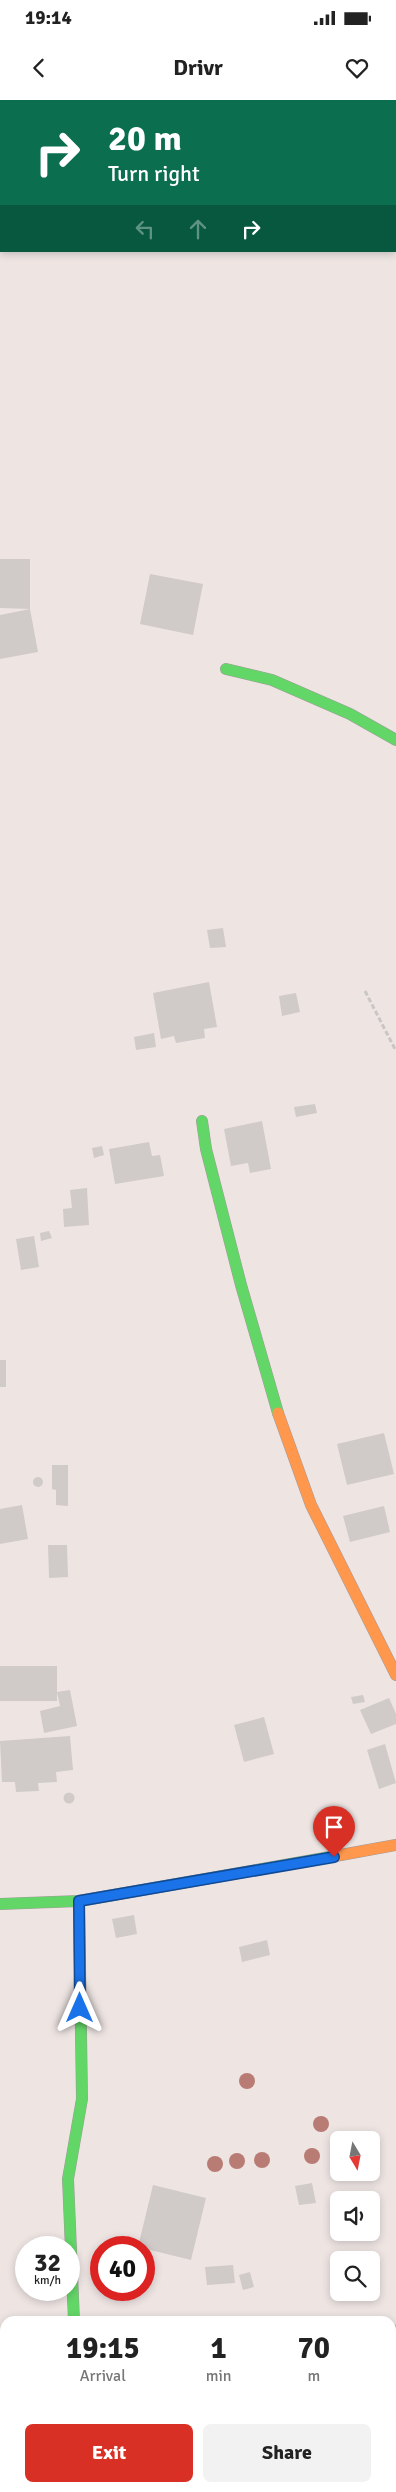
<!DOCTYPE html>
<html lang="en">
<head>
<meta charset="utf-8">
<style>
  :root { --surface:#fff; --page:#f2f2f2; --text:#222; --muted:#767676; --accent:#d93025 }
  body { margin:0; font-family:Signika,sans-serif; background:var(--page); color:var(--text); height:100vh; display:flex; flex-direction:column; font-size:19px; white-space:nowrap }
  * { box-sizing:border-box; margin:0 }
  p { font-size:16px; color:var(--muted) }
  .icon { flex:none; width:28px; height:28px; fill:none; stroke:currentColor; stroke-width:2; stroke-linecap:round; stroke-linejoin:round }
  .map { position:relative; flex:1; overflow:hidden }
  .details { position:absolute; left:0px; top:2216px; width:396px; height:176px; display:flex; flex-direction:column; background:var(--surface); border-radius:15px 15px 0 0; box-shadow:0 2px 8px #0003 }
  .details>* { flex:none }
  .top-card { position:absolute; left:0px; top:0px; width:396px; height:152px; box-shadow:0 2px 8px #0003; background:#0b6e4f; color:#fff; overflow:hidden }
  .needle { width:32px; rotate:170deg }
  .buttons { position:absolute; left:330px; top:2031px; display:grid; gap:10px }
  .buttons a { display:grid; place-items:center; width:50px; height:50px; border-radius:8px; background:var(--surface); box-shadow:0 2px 8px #0003; font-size:25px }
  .speed { position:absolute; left:15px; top:2136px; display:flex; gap:10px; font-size:25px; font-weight:700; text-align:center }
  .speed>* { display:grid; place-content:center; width:65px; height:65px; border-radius:50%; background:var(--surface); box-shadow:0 2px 8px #0003; line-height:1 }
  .speed small { font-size:12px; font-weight:400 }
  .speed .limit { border:8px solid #d22; background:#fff; color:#111 }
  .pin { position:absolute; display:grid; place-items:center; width:42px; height:42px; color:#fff; margin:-51px -21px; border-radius:50% 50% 50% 0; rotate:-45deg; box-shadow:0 0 5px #0007 }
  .pin .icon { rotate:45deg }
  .me { position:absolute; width:55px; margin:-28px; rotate:0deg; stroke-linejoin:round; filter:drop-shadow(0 0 4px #0008) }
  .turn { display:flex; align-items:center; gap:18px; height:105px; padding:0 25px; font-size:22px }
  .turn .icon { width:65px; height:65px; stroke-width:2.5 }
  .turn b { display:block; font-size:35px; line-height:42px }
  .lanes { display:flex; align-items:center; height:48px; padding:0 25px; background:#0003; justify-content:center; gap:25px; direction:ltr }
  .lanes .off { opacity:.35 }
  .eta { display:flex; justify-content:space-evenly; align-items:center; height:85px; text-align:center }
  .eta b { font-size:30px; font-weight:800; line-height:35px }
  .cta { display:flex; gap:10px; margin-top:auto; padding:10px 25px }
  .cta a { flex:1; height:58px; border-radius:8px; background:var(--accent); color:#fff; font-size:20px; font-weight:800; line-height:58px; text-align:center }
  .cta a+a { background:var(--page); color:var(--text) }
  .status { display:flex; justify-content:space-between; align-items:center; height:35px; padding:0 25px; background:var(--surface); direction:ltr }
  .status svg { height:14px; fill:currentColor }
  header { display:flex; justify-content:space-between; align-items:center; height:65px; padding:0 25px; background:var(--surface); font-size:22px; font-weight:800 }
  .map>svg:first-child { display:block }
  .building { fill:#d0cac8 }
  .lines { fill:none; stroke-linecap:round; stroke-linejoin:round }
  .street-casing { stroke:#a29b9a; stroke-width:29 }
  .fast-casing { stroke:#a29b9a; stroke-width:12 }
  .slow-casing { stroke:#a29b9a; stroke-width:12 }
  .path { stroke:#c9c6c5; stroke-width:3; stroke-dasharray:5 2.5; stroke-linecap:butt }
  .street { stroke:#fcfbfb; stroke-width:28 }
  .fast { stroke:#63d668; stroke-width:11 }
  .slow { stroke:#ff974d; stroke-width:11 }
  .tree { fill:#b97c75 }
  .route-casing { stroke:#114b97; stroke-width:12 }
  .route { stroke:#1a73e8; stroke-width:9 }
</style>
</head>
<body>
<div class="status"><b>19:14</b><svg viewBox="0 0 49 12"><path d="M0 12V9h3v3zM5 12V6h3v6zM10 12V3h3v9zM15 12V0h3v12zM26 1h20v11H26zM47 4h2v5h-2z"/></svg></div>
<header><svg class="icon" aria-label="back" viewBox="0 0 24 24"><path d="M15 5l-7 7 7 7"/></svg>Drivr<svg class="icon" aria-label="heart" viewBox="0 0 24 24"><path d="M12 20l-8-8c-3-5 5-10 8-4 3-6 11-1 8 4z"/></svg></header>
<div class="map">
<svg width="396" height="2392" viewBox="0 0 396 2392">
  <rect width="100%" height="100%" fill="#eee5e3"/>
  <g class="building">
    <path d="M0,459H30V509L0,508Z"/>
    <path d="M150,474L203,484L193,535L140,524Z"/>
    <path d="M30,509L38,552L0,559V515Z"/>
    <path d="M223,828L226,847L210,848L207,830Z"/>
    <path d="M209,882L217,927L204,929L205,938L176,943L174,936L161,939L153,893Z"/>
    <path d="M296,893L300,912L282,916L279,896Z"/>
    <path d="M154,933L156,947L136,950L134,937Z"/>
    <path d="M315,1004L317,1013L296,1017L294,1007Z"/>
    <path d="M262,1021L271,1069L250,1073L248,1063L231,1066L224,1029Z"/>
    <path d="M149,1042L152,1056L160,1055L164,1076L115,1084L109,1049Z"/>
    <path d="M102,1046L104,1055L94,1058L92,1048Z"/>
    <path d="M87,1088L89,1125L64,1127L63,1109L72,1108L70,1090Z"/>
    <path d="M49,1131L52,1138L41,1141L40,1133Z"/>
    <path d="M34,1136L39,1167L21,1170L16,1139Z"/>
    <rect x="0" y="1260" width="6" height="27"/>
    <path d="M384,1333L394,1374L347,1385L337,1344Z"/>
    <path d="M52,1365H68V1406L56,1405V1390L52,1389Z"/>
    <circle cx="38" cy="1382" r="5"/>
    <path d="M22,1405L28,1439L0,1444V1409Z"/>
    <path d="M384,1406L390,1432L350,1442L343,1416Z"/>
    <path d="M48,1445H67L68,1477L49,1478Z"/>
    <rect x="0" y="1566" width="57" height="35"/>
    <path d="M70,1590L77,1626L44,1633L40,1611L60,1606L57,1592Z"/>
    <path d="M363,1595L365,1602L353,1604L351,1597Z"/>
    <path d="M389,1598L396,1614V1624L371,1634L360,1610Z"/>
    <path d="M264,1617L274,1654L244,1662L234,1625Z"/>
    <path d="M70,1636L73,1670L56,1672L57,1682L38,1683L39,1691L16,1692L15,1682H2L0,1641Z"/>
    <path d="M385,1644L396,1683L379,1689L367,1650Z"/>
    <circle cx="69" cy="1698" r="5.5"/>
    <path d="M134,1815L137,1834L116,1838L112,1819Z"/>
    <path d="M267,1840L270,1855L242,1862L239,1847Z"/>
    <path d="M312,2083L316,2103L299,2105L295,2086Z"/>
    <path d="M153,2085L206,2098L191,2160L138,2147Z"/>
    <path d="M233,2165L235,2183L207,2185L205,2167Z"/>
    <path d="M250,2172L254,2187L243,2190L239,2175Z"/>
    <path d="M0,2359L5,2360L2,2384H0Z"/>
  </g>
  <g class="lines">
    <defs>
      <path id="street" d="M57,2388L58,2392"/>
      <g id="fast">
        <path d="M226,569L272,580L350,614L396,640"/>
        <path d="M202,1021L206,1049L241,1185L278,1313"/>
        <path d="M0,1804L79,1801L330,1757"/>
        <path d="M74,2221L68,2079L82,1999L79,1801"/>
      </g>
      <g id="slow">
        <path d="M278,1313L311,1405L396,1575"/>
        <path d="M330,1757L396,1745"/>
      </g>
    </defs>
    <use href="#street" class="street-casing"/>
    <use href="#fast" class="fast-casing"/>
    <use href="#slow" class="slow-casing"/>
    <g class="path">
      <path d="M365,891L396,951"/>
      <path d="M391,2226H396"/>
      <path d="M391,2360H396"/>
      <path d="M345,2388V2392"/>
    </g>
    <use href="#street" class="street"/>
    <use href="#fast" class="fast"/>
    <use href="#slow" class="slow"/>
  </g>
  <g class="tree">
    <circle cx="247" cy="1981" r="8"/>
    <circle cx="321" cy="2024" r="8"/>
    <circle cx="312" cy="2056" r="8"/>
    <circle cx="262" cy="2060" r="8"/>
    <circle cx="237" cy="2061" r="8"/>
    <circle cx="215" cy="2064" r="8"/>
  </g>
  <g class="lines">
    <defs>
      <path id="route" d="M80,1908L79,1801L334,1757"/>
    </defs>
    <use href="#route" class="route-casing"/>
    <use href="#route" class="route"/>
  </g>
</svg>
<div class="buttons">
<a><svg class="needle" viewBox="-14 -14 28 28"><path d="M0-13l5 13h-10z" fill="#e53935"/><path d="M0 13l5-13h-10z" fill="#767676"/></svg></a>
<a><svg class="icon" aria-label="sound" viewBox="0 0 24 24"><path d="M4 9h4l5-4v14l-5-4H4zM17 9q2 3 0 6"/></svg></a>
<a><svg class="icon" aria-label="search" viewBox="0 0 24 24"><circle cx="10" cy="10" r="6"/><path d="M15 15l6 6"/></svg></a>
</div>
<div class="speed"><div>32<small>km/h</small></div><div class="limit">40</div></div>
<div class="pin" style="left:334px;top:1757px;background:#d93025"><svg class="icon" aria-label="arrive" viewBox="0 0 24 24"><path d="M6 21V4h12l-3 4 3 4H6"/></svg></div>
<svg class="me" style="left:80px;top:1908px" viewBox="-20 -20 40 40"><path d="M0-17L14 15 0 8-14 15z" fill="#1a73e8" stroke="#fff" stroke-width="4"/></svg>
<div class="top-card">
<div class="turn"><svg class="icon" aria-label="right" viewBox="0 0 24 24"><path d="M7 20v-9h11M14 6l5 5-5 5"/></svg><div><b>20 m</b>Turn right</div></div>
<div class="lanes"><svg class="icon off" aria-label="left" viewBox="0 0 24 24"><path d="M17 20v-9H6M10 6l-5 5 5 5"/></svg><svg class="icon off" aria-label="ahead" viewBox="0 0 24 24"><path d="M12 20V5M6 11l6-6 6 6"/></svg><svg class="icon" aria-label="right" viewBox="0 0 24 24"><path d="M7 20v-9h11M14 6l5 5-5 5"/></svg></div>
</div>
<section class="details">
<div class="eta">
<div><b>19:15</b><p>Arrival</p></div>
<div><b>1</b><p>min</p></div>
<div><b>70</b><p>m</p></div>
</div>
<div class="cta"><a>Exit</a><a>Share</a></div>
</section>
</div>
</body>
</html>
